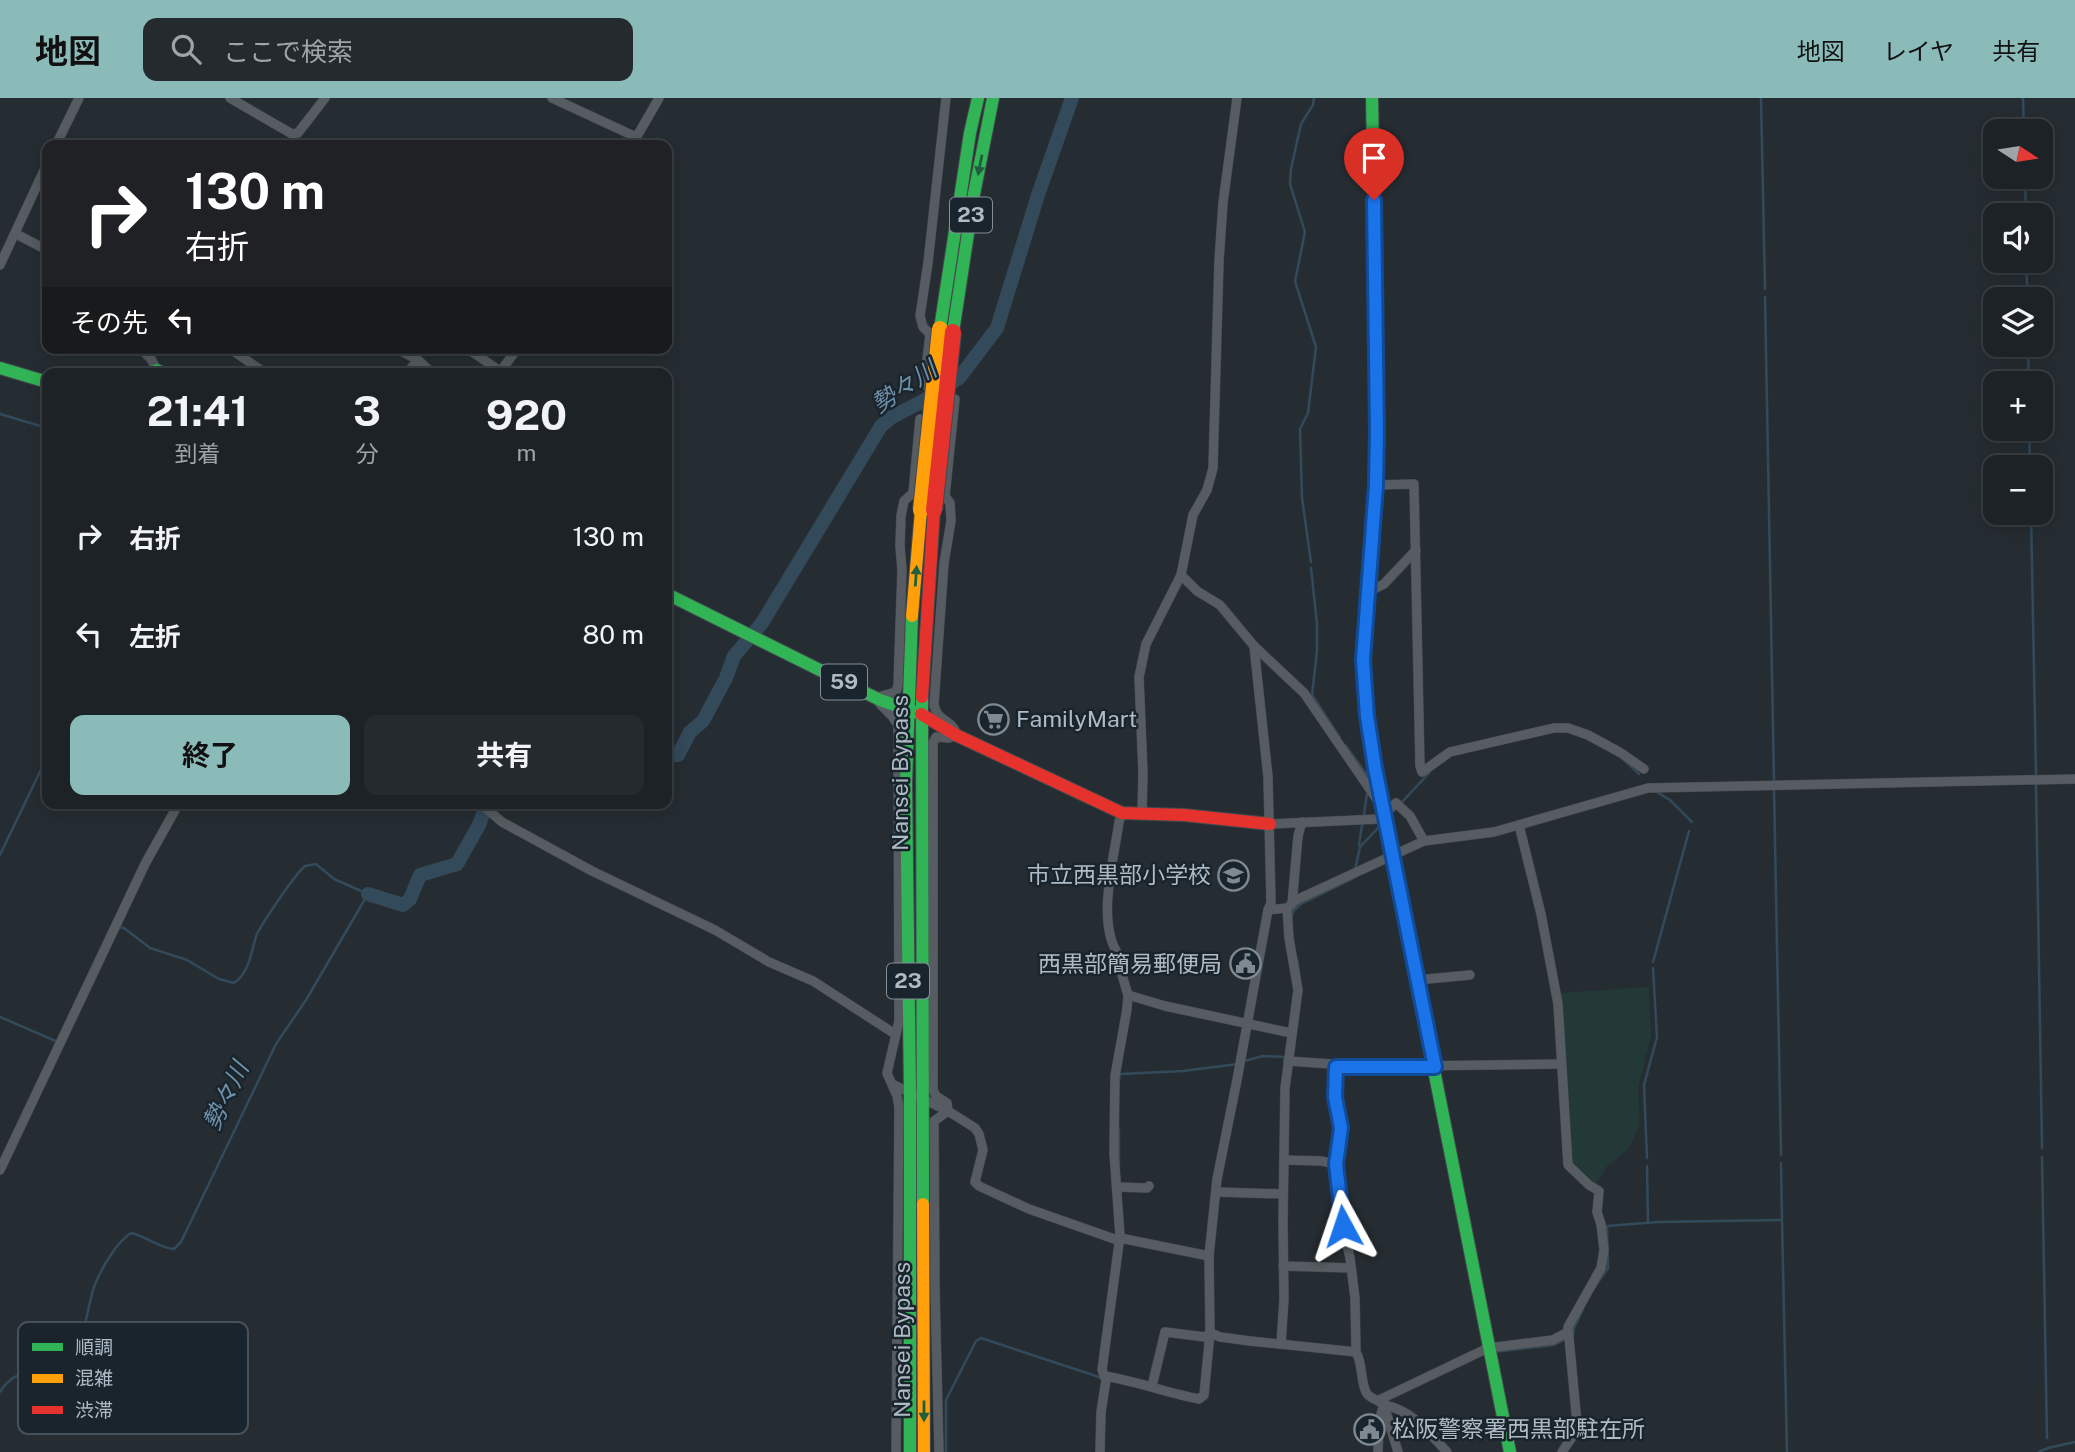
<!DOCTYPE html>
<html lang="ja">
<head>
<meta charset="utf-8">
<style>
  :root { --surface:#1c2226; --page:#252a2e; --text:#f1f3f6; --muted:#a0a4a7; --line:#3a3f43; --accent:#8bbbb9 }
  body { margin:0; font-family:"Public Sans","Noto Sans JP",sans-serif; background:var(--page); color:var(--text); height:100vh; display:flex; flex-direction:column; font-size:26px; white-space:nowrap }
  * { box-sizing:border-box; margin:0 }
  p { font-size:23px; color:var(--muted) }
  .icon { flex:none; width:38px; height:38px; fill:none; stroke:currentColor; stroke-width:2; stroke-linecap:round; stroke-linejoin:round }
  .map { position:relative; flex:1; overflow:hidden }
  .panel { position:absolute; left:42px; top:270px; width:630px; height:441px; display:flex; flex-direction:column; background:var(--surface); border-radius:14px; box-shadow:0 4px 18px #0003,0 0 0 2px var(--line) }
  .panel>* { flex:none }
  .guide { position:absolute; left:42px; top:42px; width:630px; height:214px; border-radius:14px; box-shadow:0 4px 18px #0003,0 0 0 2px var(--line); background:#202124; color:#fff; overflow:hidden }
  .needle { width:46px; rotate:102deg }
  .tools { position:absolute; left:1983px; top:21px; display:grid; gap:14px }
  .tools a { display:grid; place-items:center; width:70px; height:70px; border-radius:14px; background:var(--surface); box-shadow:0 4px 18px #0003,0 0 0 2px var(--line); font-size:35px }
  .pin { position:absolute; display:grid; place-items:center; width:60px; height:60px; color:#fff; margin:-72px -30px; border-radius:50% 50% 50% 0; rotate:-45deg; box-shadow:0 0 7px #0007 }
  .pin .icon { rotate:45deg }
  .me { position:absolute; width:77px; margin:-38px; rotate:355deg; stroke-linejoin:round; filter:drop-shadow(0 0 5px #0008) }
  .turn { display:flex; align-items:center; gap:24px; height:147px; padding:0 28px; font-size:32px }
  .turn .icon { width:91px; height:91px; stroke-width:2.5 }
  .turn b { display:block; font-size:49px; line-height:60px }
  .then { display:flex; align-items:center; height:66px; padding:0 28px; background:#0003; gap:14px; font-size:26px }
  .eta { display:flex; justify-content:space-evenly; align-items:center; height:119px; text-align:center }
  .eta b { font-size:42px; font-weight:700; line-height:49px }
  .cta { display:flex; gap:14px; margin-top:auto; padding:14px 28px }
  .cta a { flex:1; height:80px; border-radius:14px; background:var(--accent); color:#111; font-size:28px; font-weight:700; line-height:80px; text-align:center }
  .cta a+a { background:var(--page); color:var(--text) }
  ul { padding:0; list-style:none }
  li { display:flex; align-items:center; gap:21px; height:98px; padding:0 28px }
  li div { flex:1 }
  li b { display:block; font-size:26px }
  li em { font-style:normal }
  header { display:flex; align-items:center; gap:42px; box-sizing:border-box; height:98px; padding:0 35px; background:var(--accent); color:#111 }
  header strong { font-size:33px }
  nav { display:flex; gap:38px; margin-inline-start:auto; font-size:24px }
  .search { width:490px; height:63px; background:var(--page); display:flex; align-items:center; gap:18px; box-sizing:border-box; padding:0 24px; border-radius:14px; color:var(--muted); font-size:26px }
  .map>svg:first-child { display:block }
  .green { fill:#233938 }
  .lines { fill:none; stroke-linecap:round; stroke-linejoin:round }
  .stream { stroke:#334a5b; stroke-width:2.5 }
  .river { stroke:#334a5b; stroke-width:14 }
  .street-casing { stroke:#44494d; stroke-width:10 }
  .fast-casing { stroke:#44494d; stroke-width:14 }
  .slow-casing { stroke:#44494d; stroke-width:14 }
  .jam-casing { stroke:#44494d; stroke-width:14 }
  .street { stroke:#565c61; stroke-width:9 }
  .fast { stroke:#30b455; stroke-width:12 }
  .slow { stroke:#ff9f0a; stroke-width:12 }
  .jam { stroke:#e5322d; stroke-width:12 }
  .slow-bridge-casing { stroke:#42494e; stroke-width:18; stroke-linecap:butt }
  .jam-bridge-casing { stroke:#42494e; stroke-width:18; stroke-linecap:butt }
  .slow-bridge { stroke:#ff9f0a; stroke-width:16 }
  .jam-bridge { stroke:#e5322d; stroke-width:16 }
  .oneway { fill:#225e3d }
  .route-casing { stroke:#114b97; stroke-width:18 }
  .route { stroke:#1a73e8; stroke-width:12 }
  .labels { text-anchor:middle; stroke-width:5; stroke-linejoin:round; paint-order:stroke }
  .shield { fill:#19242d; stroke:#818e97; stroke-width:2 }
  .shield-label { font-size:21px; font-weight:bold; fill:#aebbc5 }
  .poi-label { font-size:23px; fill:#aebbc5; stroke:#19242d; text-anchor:start }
  .street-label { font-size:23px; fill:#aebbc5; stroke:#19242d }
  .water-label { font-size:24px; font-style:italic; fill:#6f91a9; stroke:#19242d }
  .key { fill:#19242d; stroke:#46515b; stroke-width:2 }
  .key-label { font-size:19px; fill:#aebbc5 }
</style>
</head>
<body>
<header>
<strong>地図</strong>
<div class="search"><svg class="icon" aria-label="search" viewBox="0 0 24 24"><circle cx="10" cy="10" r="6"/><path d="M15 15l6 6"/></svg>ここで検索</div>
<nav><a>地図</a><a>レイヤ</a><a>共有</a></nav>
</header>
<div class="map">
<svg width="2075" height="1354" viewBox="0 0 2075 1354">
  <rect width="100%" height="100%" fill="#262d32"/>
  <path class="green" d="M1649,889L1651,939L1638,989L1640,1027L1628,1051L1607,1068L1596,1086L1573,1065L1560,895Z"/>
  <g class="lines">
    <g class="stream">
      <path d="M1761,0L1765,191"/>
      <path d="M2023,0L2024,33"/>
      <path d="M2025,79L2026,117"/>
      <path d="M2026,163L2027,186"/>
      <path d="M2027,194V201"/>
      <path d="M1765,199L1774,683"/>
      <path d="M2028,247L2029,285"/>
      <path d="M0,316L47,330"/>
      <path d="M2029,331L2030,369"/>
      <path d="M2031,415L2036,677"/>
      <path d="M1311,464L1302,400L1300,331L1308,315L1316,249L1295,183L1305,134L1290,86L1291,71L1301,26L1313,7L1314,0"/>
      <path d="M1311,470L1317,526V553L1312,597L1340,640"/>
      <path d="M1346,648L1372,684"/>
      <path d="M1624,662L1639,676"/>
      <path d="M2036,686L2042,1050"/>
      <path d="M1774,691L1781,1057"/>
      <path d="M1657,694L1670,702L1692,724"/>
      <path d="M1401,705L1430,674"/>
      <path d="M1364,716L1367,696"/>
      <path d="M1359,747L1362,727"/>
      <path d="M0,757L47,659"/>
      <path d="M1355,772L1360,749L1380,728"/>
      <path d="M1291,820L1294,812L1301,806L1352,781L1353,778"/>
      <path d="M1297,861L1301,889"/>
      <path d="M1653,864L1689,733"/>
      <path d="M0,919L58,944"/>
      <path d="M1244,963L1263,958L1285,959"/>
      <path d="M1119,983L1120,976L1183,973L1238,966"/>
      <path d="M1119,1032V1067"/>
      <path d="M2042,1059L2047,1340"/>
      <path d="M1647,1060L1644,987L1657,939L1653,870"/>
      <path d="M1781,1065L1782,1122"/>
      <path d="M1647,1068L1648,1125"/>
      <path d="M1594,1190L1608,1170L1607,1128L1658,1124L1782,1122L1787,1354"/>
      <path d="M1573,1238L1574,1230L1583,1211"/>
      <path d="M1493,1254L1554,1247L1564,1242"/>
      <path d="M0,1294C15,1267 50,1275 70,1255C89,1235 86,1207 96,1184C103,1168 116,1145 131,1135C146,1138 159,1150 174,1151L181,1144L276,946L306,902L368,796L334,781L316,766L305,768C295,776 263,824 257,836C251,852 250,875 234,885L219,881L187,862L150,850L124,830L116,829"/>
      <path d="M946,1354V1302L976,1243L981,1240L1099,1279"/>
      <path d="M2039,1354L2048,1350L2075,1344"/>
    </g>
    <g class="river">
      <path d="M667,657H678L690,634L703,623L726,580L734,558L762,525L881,328L892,319L923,303L959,280L997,230L1038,97L1072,0"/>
      <path d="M368,796L403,807L410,801L420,777L457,766L479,727L487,705"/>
    </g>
    <defs>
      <g id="street">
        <path d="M230,0L292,36L298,35L325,0"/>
        <path d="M552,0L636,39"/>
        <path d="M56,47L79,0"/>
        <path d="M632,47L659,0"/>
        <path d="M16,136L47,152"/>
        <path d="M0,167L47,66"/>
        <path d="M140,250L151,261L157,272"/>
        <path d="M229,250L265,275"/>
        <path d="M396,250L418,262"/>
        <path d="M468,251L500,273"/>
        <path d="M407,275L418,262L432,275"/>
        <path d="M499,275L518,250"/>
        <path d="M924,287L930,236L923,229L920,218L928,165L946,0"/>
        <path d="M1376,387L1414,386L1420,668L1422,674L1450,654L1554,630H1568L1588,637L1621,655L1644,671"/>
        <path d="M1181,477L1197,493L1220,507L1254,548L1304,595L1380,706"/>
        <path d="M1366,495L1384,486L1416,452"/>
        <path d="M480,705L502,724L592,773L715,832L769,864L813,883L895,936"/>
        <path d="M1142,716L1143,675L1139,579L1146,546L1181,477L1193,417L1207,392L1213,370L1219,163L1223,105L1237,0"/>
        <path d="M1270,726L1379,721L1396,705L1410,718L1424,743"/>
        <path d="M1519,727L1541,816L1558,906L1568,1067L1589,1087L1599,1093L1597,1114L1601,1126L1604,1152L1601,1170L1568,1229L1577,1325L1574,1336L1562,1354"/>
        <path d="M1292,806L1298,738L1302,724"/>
        <path d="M1268,812L1287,810L1296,802L1424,743L1494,734L1648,690L2075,681"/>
        <path d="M1417,882L1470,877"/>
        <path d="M1128,897L1165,908L1291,935"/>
        <path d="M1288,963L1331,966L1336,969L1561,966"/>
        <path d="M1336,969L1335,998L1341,1030L1336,1066L1343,1128L1350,1160L1355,1200L1356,1254C1363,1266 1360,1281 1366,1294C1369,1301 1378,1301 1384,1307L1398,1354"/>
        <path d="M892,986L948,1013L975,1030L979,1036L983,1052L975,1084L979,1088L1029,1111L1120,1143"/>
        <path d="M948,1013L947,1005L936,998L933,992V645L936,639L949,640L956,637C955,622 936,624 934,606L944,465L951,423L950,405L945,398L955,301"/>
        <path d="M1284,1062L1321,1063L1336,1066"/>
        <path d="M0,1072L145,766L179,705"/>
        <path d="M1117,1089L1147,1090L1149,1088"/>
        <path d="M1216,1094L1283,1096"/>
        <path d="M1120,1140L1209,1158"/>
        <path d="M1283,1168L1351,1170"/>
        <path d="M1281,1246L1284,1201L1283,1123L1285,990L1298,892L1289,840L1287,810"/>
        <path d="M1104,1278C1137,1283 1167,1295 1199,1301L1204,1297L1210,1235L1209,1158L1217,1081L1237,982L1268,812L1271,805L1268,679L1254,548"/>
        <path d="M1152,1288L1165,1234L1205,1239L1210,1235L1220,1239L1250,1243L1356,1254"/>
        <path d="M1379,1302L1488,1250L1553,1242L1568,1234"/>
        <path d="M1384,1307C1412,1312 1428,1334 1447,1354"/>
        <path d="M896,1354L899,1009L897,998L887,975L899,923L898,627L892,618L880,606L881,598L896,594L898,587L902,472L900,448L901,418L904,403L913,395L920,321"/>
        <path d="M939,1354L935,1191L934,1023L948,1013"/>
        <path d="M1100,1354L1101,1314L1106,1282L1102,1272L1120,1138L1114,1055L1115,978L1127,911L1128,897L1122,877V861C1094,831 1114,761 1119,724L1122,715"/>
        <path d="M1378,1354L1379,1324L1383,1309"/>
      </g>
      <g id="fast">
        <path d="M940,231L970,35L978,0"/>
        <path d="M953,234L974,96L993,0"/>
        <path d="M0,270L47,284"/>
        <path d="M152,275L157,272L163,275"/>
        <path d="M667,496L880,602L918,615"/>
        <path d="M1365,534L1376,387L1378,303L1372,0"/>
        <path d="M922,599L923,1106"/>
        <path d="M1431,957L1510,1354"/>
        <path d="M910,1354V994L906,685L912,518"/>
      </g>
      <g id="slow">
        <path d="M912,518L921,412"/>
        <path d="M1365,534C1361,592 1372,648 1382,704C1397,789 1414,873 1431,957"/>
        <path d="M923,1106L924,1354"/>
      </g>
      <g id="jam">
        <path d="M922,599L934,412"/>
        <path d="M921,616L956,637L1122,715L1184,717L1270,726"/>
      </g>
    </defs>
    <use href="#street" class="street-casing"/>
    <use href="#fast" class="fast-casing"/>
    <use href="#slow" class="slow-casing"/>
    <use href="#jam" class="jam-casing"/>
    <use href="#street" class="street"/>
    <use href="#fast" class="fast"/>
    <use href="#slow" class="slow"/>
    <use href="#jam" class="jam"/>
    <defs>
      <path id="slow-bridge" d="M921,412L940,231"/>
      <path id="jam-bridge" d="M934,412L953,234"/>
    </defs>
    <use href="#slow-bridge" class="slow-bridge-casing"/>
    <use href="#jam-bridge" class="jam-bridge-casing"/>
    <use href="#slow-bridge" class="slow-bridge"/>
    <use href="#jam-bridge" class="jam-bridge"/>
  </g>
  <defs><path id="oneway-solid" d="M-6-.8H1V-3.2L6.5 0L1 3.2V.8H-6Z" transform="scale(1.75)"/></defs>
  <g class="oneway">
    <use href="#oneway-solid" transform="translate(980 67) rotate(101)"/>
    <use href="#oneway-solid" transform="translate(916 478) rotate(-86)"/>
    <use href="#oneway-solid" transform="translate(924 1313) rotate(90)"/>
  </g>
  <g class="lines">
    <defs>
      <path id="route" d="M1343,1128L1336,1066L1341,1030L1335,999L1336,969H1435L1375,670L1367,618L1363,562L1376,387L1377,334L1374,102"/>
    </defs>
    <use href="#route" class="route-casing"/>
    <use href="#route" class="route"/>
  </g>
  <defs>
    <symbol id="supermarket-ring" viewBox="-11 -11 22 22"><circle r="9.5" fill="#19242d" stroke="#7e8992" stroke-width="1.5"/><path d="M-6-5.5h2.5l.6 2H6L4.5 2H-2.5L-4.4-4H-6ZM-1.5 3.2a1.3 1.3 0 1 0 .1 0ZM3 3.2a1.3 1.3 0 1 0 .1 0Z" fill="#7e8992"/></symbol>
    <symbol id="school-ring" viewBox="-11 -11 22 22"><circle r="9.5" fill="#19242d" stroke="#7e8992" stroke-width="1.5"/><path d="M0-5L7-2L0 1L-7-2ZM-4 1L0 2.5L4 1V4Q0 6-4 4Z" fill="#7e8992"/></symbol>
    <symbol id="civic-ring" viewBox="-11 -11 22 22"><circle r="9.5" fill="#19242d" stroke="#7e8992" stroke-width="1.5"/><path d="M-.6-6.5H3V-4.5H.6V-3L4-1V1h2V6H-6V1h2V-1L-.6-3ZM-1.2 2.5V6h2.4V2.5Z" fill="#7e8992"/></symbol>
  </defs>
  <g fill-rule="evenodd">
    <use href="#supermarket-ring" x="976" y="604" width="35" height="35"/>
    <use href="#school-ring" x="1216" y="760" width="35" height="35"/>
    <use href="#civic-ring" x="1228" y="848" width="35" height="35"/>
    <use href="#civic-ring" x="1352" y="1314" width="35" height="35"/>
  </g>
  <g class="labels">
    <g class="shield">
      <rect x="950" y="99.5" width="42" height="35" rx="5"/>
      <rect x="821" y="566.5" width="46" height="35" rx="5"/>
      <rect x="887" y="865.5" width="42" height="35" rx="5"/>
    </g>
    <g class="shield-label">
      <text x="971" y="124">23</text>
      <text x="844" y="591">59</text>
      <text x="908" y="890">23</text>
    </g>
    <g class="poi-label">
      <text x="1016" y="629">FamilyMart</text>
      <text x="1211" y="785" text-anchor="end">市立西黒部小学校</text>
      <text x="1222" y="874" text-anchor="end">西黒部簡易郵便局</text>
      <text x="1392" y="1339">松阪警察署西黒部駐在所</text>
    </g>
    <g class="street-label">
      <text transform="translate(900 675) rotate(-90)" y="8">Nansei Bypass</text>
      <text transform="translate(902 1242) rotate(-90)" y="8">Nansei Bypass</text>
    </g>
    <g class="water-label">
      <text transform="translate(904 289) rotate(-34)" y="8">勢々川</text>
      <text transform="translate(226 998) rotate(-64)" y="8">勢々川</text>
    </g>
  </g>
  <rect x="18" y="1224" width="230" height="112" rx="10" class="key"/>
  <rect x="32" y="1245" width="31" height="8" fill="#30b455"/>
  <rect x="32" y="1276" width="31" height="9" fill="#ff9f0a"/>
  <rect x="32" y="1308" width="31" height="8" fill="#e5322d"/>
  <g class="key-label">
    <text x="75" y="1256">順調</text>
    <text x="75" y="1287">混雑</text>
    <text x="75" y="1319">渋滞</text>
  </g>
</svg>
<div class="tools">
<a><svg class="needle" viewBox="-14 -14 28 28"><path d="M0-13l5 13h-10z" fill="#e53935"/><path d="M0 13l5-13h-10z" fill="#a0a4a7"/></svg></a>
<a><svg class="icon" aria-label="sound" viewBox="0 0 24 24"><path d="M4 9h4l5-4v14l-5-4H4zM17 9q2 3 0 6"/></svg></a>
<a><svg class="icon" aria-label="layers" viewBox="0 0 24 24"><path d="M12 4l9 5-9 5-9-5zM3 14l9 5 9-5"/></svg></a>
<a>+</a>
<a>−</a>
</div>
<div class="pin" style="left:1374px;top:102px;background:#d93025"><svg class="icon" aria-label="arrive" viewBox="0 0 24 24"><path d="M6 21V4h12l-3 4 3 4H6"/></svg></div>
<svg class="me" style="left:1343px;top:1128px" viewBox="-20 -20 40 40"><path d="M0-17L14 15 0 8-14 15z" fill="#1a73e8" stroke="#fff" stroke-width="4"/></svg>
<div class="guide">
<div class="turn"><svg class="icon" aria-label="right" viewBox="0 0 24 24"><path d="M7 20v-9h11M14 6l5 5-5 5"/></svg><div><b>130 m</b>右折</div></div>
<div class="then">その先<svg class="icon" aria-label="left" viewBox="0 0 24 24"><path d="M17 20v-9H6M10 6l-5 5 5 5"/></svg></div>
</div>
<section class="panel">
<div class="eta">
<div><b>21:41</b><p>到着</p></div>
<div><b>3</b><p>分</p></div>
<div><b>920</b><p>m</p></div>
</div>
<ul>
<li><svg class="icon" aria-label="right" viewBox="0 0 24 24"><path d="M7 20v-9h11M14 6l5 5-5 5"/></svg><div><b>右折</b></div><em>130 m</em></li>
<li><svg class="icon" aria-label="left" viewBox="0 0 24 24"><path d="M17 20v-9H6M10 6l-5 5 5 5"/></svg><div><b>左折</b></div><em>80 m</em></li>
</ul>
<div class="cta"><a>終了</a><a>共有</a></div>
</section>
</div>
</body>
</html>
